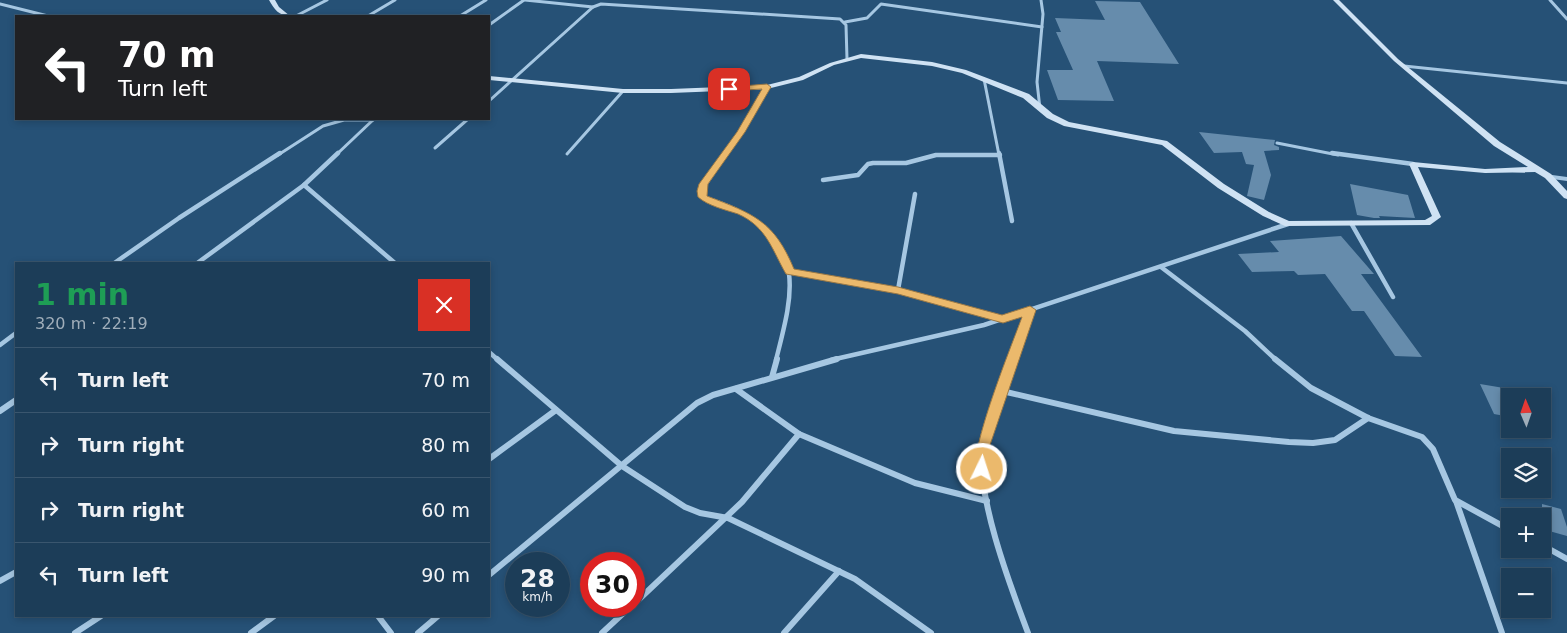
<!DOCTYPE html>
<html lang="en">
<head>
<meta charset="utf-8">
<style>
  :root { --surface:#1c3d58; --page:#25445e; --text:#f1f3f6; --muted:#a0aeba; --line:#3a566e }
  body { margin:0; font-family:"DejaVu Sans",sans-serif; background:var(--page); color:var(--text); height:100vh; display:flex; flex-direction:column; font-size:19px; white-space:nowrap }
  * { box-sizing:border-box; margin:0 }
  p { font-size:16px; color:var(--muted) }
  .icon { flex:none; width:28px; height:28px; fill:none; stroke:currentColor; stroke-width:2; stroke-linecap:round; stroke-linejoin:round }
  .map { position:relative; flex:1; overflow:hidden }
  .panel { position:absolute; left:15px; top:262px; width:475px; height:355px; display:flex; flex-direction:column; background:var(--surface); border-radius:0px; box-shadow:0 2px 8px #0003,0 0 0 1px var(--line) }
  .panel>* { flex:none }
  .top-card { position:absolute; left:15px; top:15px; width:475px; height:105px; border-radius:0px; box-shadow:0 2px 8px #0003,0 0 0 1px var(--line); background:#202124; color:#fff; overflow:hidden }
  .needle { width:32px; rotate:358deg }
  .tools { position:absolute; left:1501px; top:388px; display:grid; gap:10px }
  .tools a { display:grid; place-items:center; width:50px; height:50px; border-radius:0px; background:var(--surface); box-shadow:0 2px 8px #0003,0 0 0 1px var(--line); font-size:25px }
  .speed { position:absolute; left:505px; top:552px; display:flex; gap:10px; font-size:25px; font-weight:700; text-align:center }
  .speed>* { display:grid; place-content:center; width:65px; height:65px; border-radius:50%; background:var(--surface); box-shadow:0 2px 8px #0003,0 0 0 1px var(--line); line-height:1 }
  .speed small { font-size:12px; font-weight:400 }
  .speed .limit { border:8px solid #d22; background:#fff; color:#111 }
  .pin { position:absolute; display:grid; place-items:center; width:42px; height:42px; color:#fff; margin:-21px; border-radius:10px; box-shadow:0 2px 8px #0006 }
  .me { position:absolute; width:55px; margin:-28px; rotate:4deg; stroke-linejoin:round; filter:drop-shadow(0 0 4px #0008) }
  .turn { display:flex; align-items:center; gap:18px; height:105px; padding:0 20px; font-size:22px }
  .turn .icon { width:65px; height:65px; stroke-width:2.5 }
  .turn b { display:block; font-size:35px; line-height:42px }
  .round { display:grid; place-items:center; flex:none; width:52px; height:52px; border-radius:0px; background:var(--page) }
  .summary { display:flex; align-items:center; justify-content:space-between; height:85px; padding:0 20px }
  h1 { font-size:30px; font-weight:800; line-height:38px; color:#1e9e55 }
  ul { padding:0; list-style:none }
  li { display:flex; align-items:center; gap:15px; height:65px; padding:0 20px; border-top:1px solid var(--line) }
  li div { flex:1 }
  li b { display:block; font-size:19px }
  li em { font-style:normal }
  .map>svg:first-child { display:block }
  .building { fill:#668cac }
  .lines { fill:none; stroke-linecap:round; stroke-linejoin:round }
  .minor-far2 { stroke:#a6c7e2; stroke-width:3 }
  .minor-far1 { stroke:#a6c7e2; stroke-width:4.5 }
  .minor { stroke:#a6c7e2; stroke-width:6 }
  .tertiary { fill:#a6c7e2; fill-rule:evenodd }
  .secondary { fill:#cfe2f3; fill-rule:evenodd }
  .route { fill:#ebb96c; stroke:#997846 }
</style>
</head>
<body>
<div class="map">
<svg width="1567" height="633" viewBox="0 0 1567 633">
  <rect width="100%" height="100%" fill="#265176"/>
  <g class="building">
    <path d="M1095,1L1140,2L1179,64L1097,61L1114,101L1058,100L1047,70H1073L1056,32H1061L1055,18L1105,20Z"/>
    <path d="M1199,132L1275,140L1274,145L1279,147V150L1264,151L1271,175L1264,200L1247,196L1254,165L1246,164L1242,152L1214,153Z"/>
    <path d="M1350,184L1408,195L1415,218L1379,216L1380,218H1374L1357,215Z"/>
    <path d="M1341,236L1374,274H1361L1422,357L1395,356L1364,311H1352L1325,274L1298,275L1294,271L1252,272L1238,254L1279,252L1270,241Z"/>
    <path d="M1480,384L1510,389V417L1494,414Z"/>
    <path d="M1542,504L1561,509L1567,527V536L1542,529Z"/>
  </g>
  <g class="lines">
    <g class="minor-far2">
      <path d="M525,0L593,7"/>
      <path d="M1550,0L1567,19"/>
      <path d="M0,4L48,16"/>
      <path d="M296,16L327,0"/>
      <path d="M368,16L395,0"/>
      <path d="M460,16L486,0"/>
      <path d="M845,22L867,18L881,4L1042,27"/>
      <path d="M489,25L524,0"/>
      <path d="M1404,66L1567,83"/>
      <path d="M984,79L999,155"/>
      <path d="M489,101L593,7L601,4L840,19L846,25L847,59"/>
      <path d="M1040,109L1037,82L1043,14L1041,0"/>
      <path d="M1277,143L1338,155"/>
      <path d="M435,148L468,119"/>
      <path d="M567,154L623,91"/>
      <path d="M278,155L323,126L344,120H373"/>
      <path d="M336,155L374,119"/>
      <path d="M725,155L767,87"/>
    </g>
    <g class="minor-far1">
      <path d="M726,153L701,191L703,197C716,202 730,206 742,213C808,248 791,300 776,360"/>
      <path d="M999,153L1012,221"/>
      <path d="M1332,153L1413,164"/>
      <path d="M823,180L858,175L868,164L873,163H906L936,155H1000"/>
      <path d="M304,185L396,264"/>
      <path d="M1351,223L1393,297"/>
      <path d="M113,264L179,218L280,153"/>
      <path d="M196,264L304,185L338,153"/>
      <path d="M1161,267L1245,331L1276,360"/>
      <path d="M790,272L898,290L1002,319"/>
      <path d="M898,290L915,194"/>
      <path d="M0,345L16,333"/>
      <path d="M489,352L498,360"/>
      <path d="M831,360L984,325L1288,224"/>
      <path d="M1013,360L1030,310"/>
    </g>
    <g class="minor">
      <path d="M497,359L622,466L685,507L700,513L728,518L855,579L931,633"/>
      <path d="M1013,359C1004,384 988,420 983,445C974,491 1011,588 1028,633"/>
      <path d="M1275,359L1311,388L1368,418L1422,437L1433,449L1455,500L1510,530"/>
      <path d="M772,377L777,359"/>
      <path d="M1002,391L1174,431L1289,442L1313,443L1335,440L1368,418"/>
      <path d="M0,411L16,400"/>
      <path d="M799,434L915,483L987,501"/>
      <path d="M489,459L556,410"/>
      <path d="M1456,501L1502,633"/>
      <path d="M1542,545L1567,559"/>
      <path d="M489,575L697,403L713,395L837,359"/>
      <path d="M0,581L16,572"/>
      <path d="M634,604L742,502L799,434L736,389"/>
      <path d="M378,616L391,633"/>
      <path d="M75,633L101,616"/>
      <path d="M251,633L274,616"/>
      <path d="M418,633L438,616"/>
      <path d="M602,633L631,606"/>
      <path d="M784,633L839,571"/>
    </g>
    <path class="tertiary" d="M1545,174L1567,177V181L1545,178Z"/>
    <g class="secondary">
      <path d="M269,0H275L279,7L290,16C279,16 274,9 269,0Z"/>
      <path d="M1333,0H1339L1398,59L1500,142L1551,174L1567,191V199L1564,198L1545,178L1535,172L1485,173L1418,167L1441,217L1430,225L1285,226L1263,216L1218,188L1162,145L1064,126L1047,118L1023,98L962,73L932,66L861,58L834,65L803,80L767,89L671,93H623L489,80V76L623,89H671L767,85L799,77L830,63L861,54L932,62L966,70L1029,94L1053,114L1069,122L1167,141L1224,184L1269,212L1289,221L1425,220L1432,216L1409,164L1413,162L1485,169L1528,167L1494,146L1394,61Z"/>
    </g>
  </g>
  <path class="route" d="M767,84L771,87L745,132L708,184L707,196C754,214 774,221 794,269L898,287L1002,315L1030,306L1036,310L990,445L987,473H977C967,454 1013,342 1022,317L1003,323L898,294L786,274C772,250 767,227 738,214C726,210 708,206 698,197L697,191L699,184L737,132L762,89L729,91L725,89L729,87Z"/>
</svg>
<div class="tools">
<a><svg class="needle" viewBox="-14 -14 28 28"><path d="M0-13l5 13h-10z" fill="#e53935"/><path d="M0 13l5-13h-10z" fill="#a0aeba"/></svg></a>
<a><svg class="icon" aria-label="layers" viewBox="0 0 24 24"><path d="M12 4l9 5-9 5-9-5zM3 14l9 5 9-5"/></svg></a>
<a>+</a>
<a>−</a>
</div>
<div class="speed"><div>28<small>km/h</small></div><div class="limit">30</div></div>
<div class="pin" style="left:729px;top:89px;background:#d93025"><svg class="icon" aria-label="arrive" viewBox="0 0 24 24"><path d="M6 21V4h12l-3 4 3 4H6"/></svg></div>
<svg class="me" style="left:982px;top:469px" viewBox="-20 -20 40 40"><circle r="17" fill="#ebb96c" stroke="#fff" stroke-width="3"/><path d="M0-11L8 9 0 5-8 9z" fill="#fff"/></svg>
<div class="top-card">
<div class="turn"><svg class="icon" aria-label="left" viewBox="0 0 24 24"><path d="M17 20v-9H6M10 6l-5 5 5 5"/></svg><div><b>70 m</b>Turn left</div></div>
</div>
<section class="panel">
<div class="summary"><div><h1>1 min</h1><p>320 m · 22:19</p></div><a class="round" style="background:#d93025;color:#fff"><svg class="icon" aria-label="close" viewBox="0 0 24 24"><path d="M6 6l12 12M18 6L6 18"/></svg></a></div>
<ul>
<li><svg class="icon" aria-label="left" viewBox="0 0 24 24"><path d="M17 20v-9H6M10 6l-5 5 5 5"/></svg><div><b>Turn left</b></div><em>70 m</em></li>
<li><svg class="icon" aria-label="right" viewBox="0 0 24 24"><path d="M7 20v-9h11M14 6l5 5-5 5"/></svg><div><b>Turn right</b></div><em>80 m</em></li>
<li><svg class="icon" aria-label="right" viewBox="0 0 24 24"><path d="M7 20v-9h11M14 6l5 5-5 5"/></svg><div><b>Turn right</b></div><em>60 m</em></li>
<li><svg class="icon" aria-label="left" viewBox="0 0 24 24"><path d="M17 20v-9H6M10 6l-5 5 5 5"/></svg><div><b>Turn left</b></div><em>90 m</em></li>
</ul>
</section>
</div>
</body>
</html>
